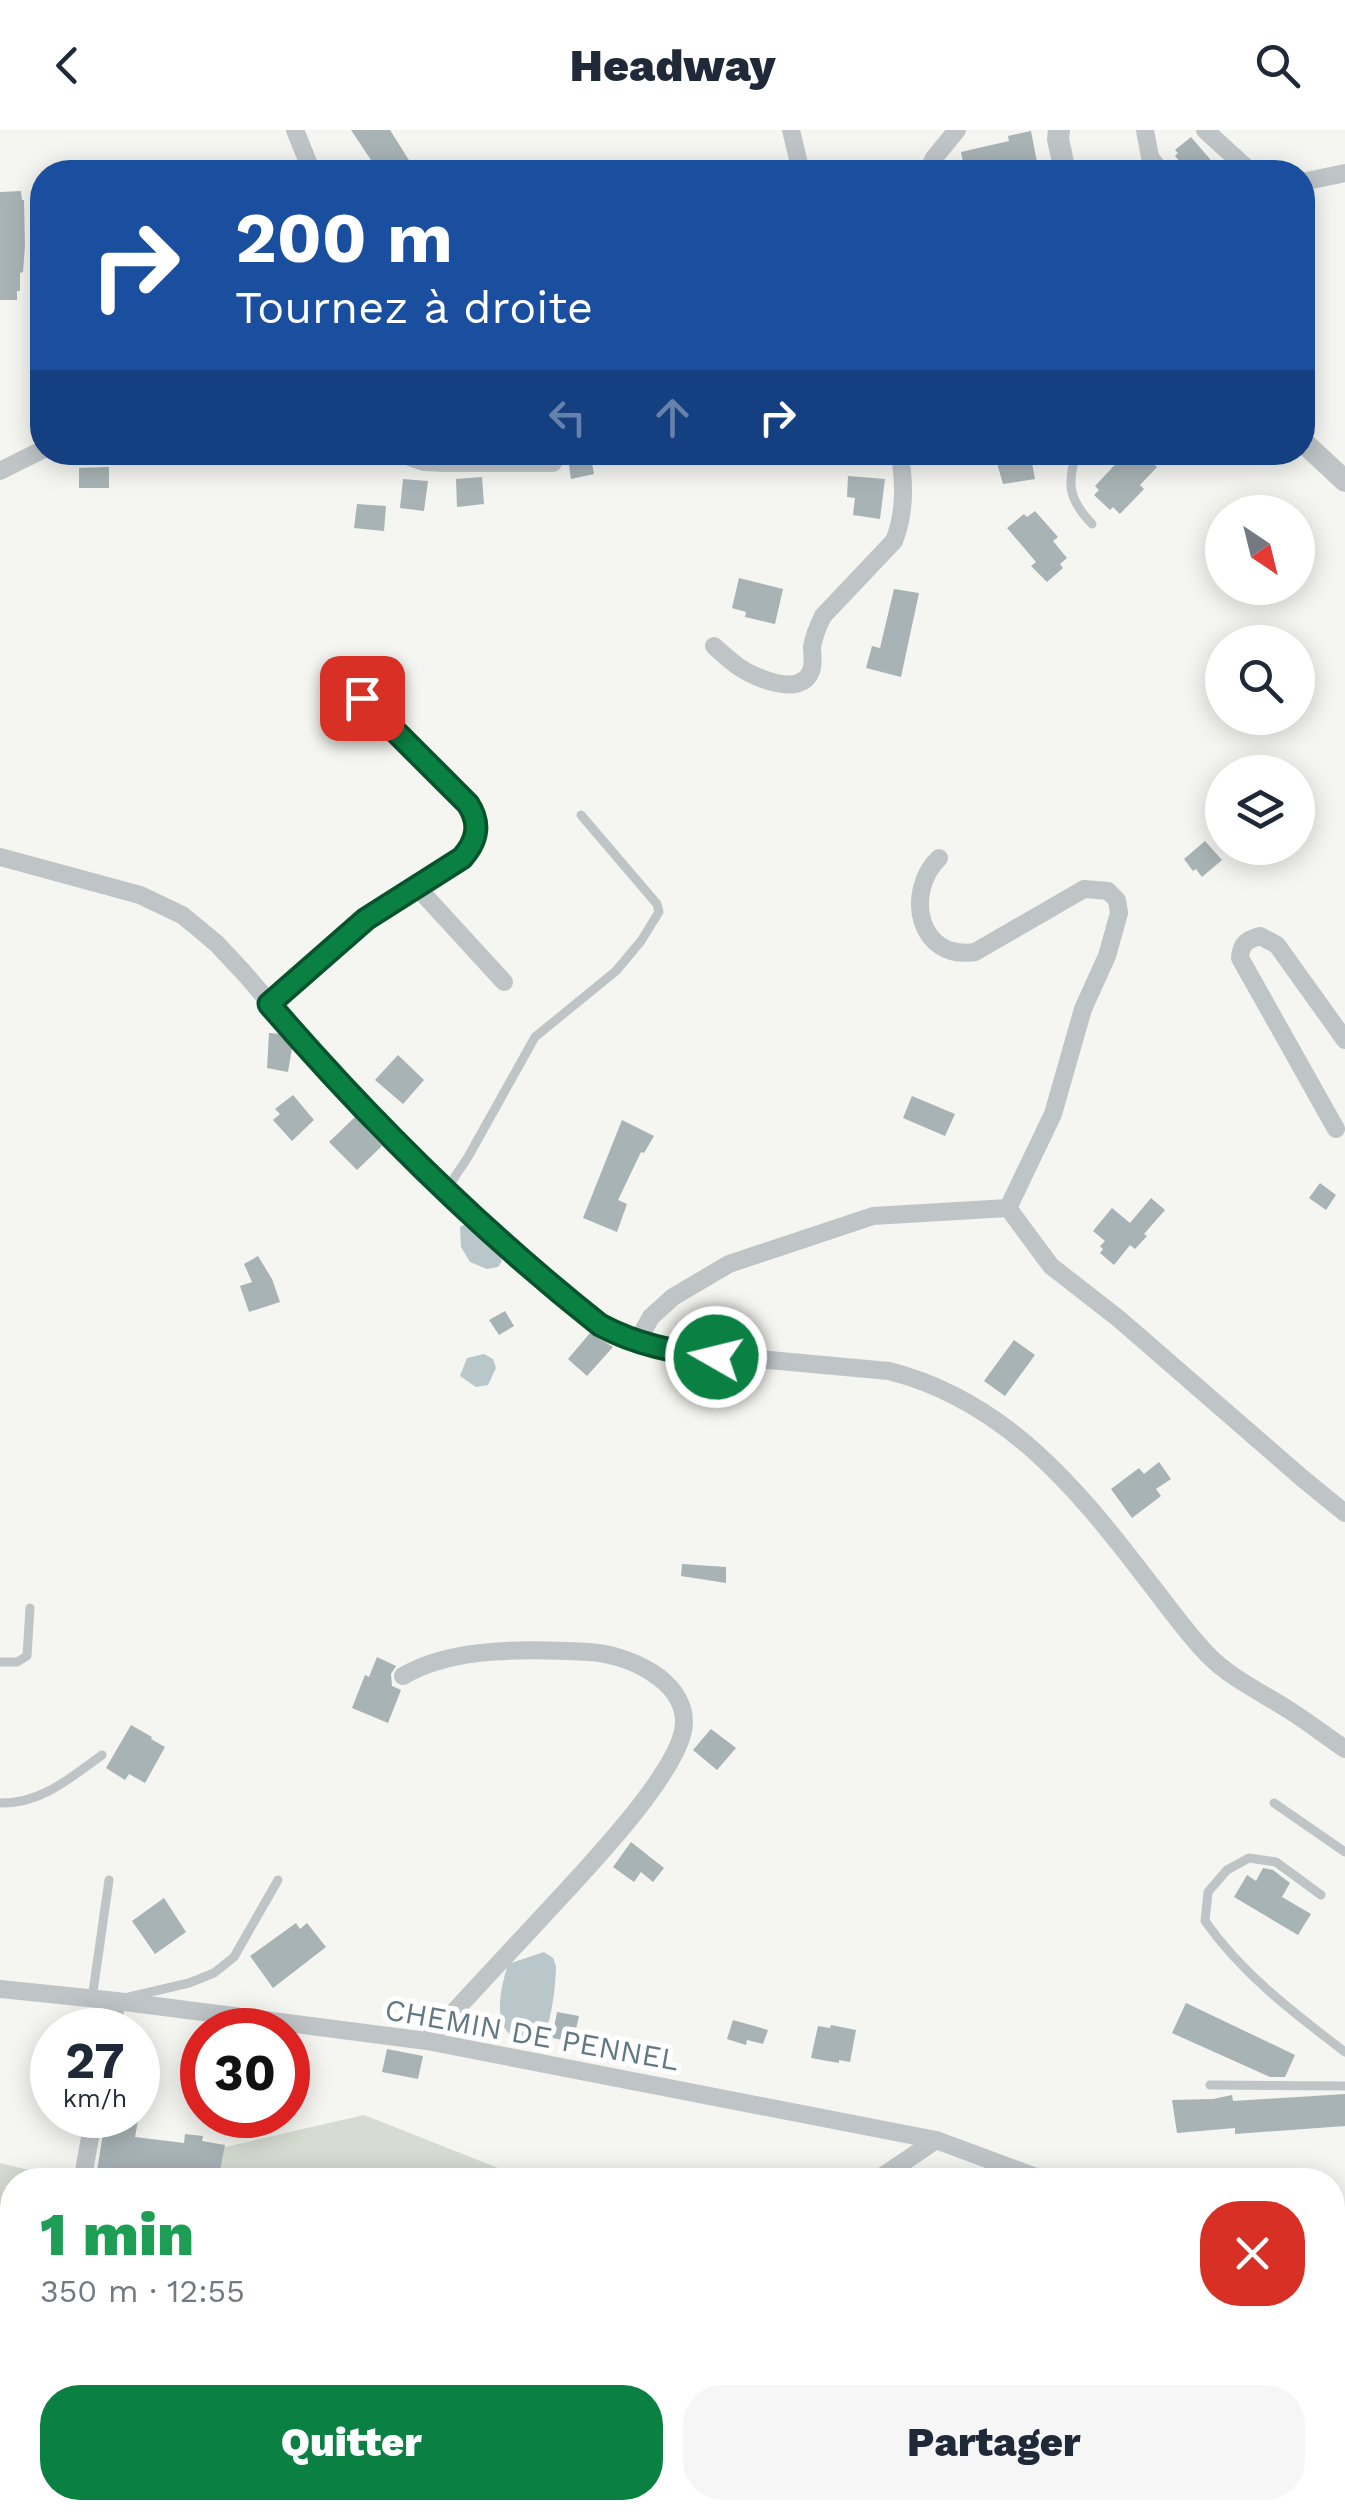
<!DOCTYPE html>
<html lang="fr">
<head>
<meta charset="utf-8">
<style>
  :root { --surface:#fff; --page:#f6f6f7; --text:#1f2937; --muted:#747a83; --accent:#0b8043 }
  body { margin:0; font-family:"Work Sans",sans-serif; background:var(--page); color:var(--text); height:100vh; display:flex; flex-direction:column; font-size:38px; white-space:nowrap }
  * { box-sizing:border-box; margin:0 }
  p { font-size:32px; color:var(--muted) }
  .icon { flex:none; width:55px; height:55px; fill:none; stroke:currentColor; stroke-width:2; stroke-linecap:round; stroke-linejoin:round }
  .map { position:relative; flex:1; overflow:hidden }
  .side { position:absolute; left:0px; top:2038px; width:1345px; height:352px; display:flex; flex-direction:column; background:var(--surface); border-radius:40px 40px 0 0; box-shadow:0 5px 25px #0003 }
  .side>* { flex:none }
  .guide { position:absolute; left:30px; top:30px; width:1285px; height:305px; border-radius:40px; box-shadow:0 5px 25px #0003; background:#1a4fa0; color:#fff; overflow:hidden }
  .needle { width:65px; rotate:145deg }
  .fabs { position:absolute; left:1205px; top:365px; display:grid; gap:20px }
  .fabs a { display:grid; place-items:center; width:110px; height:110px; border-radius:50%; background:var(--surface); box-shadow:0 5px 25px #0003; font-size:50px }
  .speed { position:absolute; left:30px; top:1878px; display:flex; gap:20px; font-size:50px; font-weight:700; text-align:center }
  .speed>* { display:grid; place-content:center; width:130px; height:130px; border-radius:50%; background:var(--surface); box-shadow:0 5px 25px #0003; line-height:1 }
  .speed small { font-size:25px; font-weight:400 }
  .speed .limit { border:15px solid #d22; background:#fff; color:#111 }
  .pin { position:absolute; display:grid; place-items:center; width:85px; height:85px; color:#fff; margin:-42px; border-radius:20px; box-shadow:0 5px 15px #0006 }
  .me { position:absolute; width:110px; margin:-55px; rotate:278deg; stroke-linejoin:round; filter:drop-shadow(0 0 8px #0008) }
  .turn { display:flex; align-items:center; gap:35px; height:210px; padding:0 40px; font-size:45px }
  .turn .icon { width:130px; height:130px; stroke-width:2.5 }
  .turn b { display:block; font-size:70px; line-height:85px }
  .lanes { display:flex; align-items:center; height:95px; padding:0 40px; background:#0003; justify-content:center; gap:50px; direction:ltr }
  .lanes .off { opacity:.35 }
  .round { display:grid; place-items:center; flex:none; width:105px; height:105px; border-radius:40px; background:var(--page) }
  .head { display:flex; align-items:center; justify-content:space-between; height:170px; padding:0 40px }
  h1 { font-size:60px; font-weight:800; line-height:75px; color:#1e9e55 }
  .action { display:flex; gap:20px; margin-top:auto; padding:20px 40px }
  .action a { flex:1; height:115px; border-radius:40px; background:var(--accent); color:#fff; font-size:40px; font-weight:800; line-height:115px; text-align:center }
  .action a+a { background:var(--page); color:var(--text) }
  header { display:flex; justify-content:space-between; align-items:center; height:130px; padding:0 40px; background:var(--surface); font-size:45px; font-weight:800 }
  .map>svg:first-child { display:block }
  .green { fill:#d6dcd1 }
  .water { fill:#b9c7ca }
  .building { fill:#a8b3b6 }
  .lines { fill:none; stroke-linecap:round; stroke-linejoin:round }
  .service { stroke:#bfc5c7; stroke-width:9 }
  .minor { stroke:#bfc5c7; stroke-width:18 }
  .tertiary { stroke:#bfc5c7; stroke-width:22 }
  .route-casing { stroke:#07532c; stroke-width:25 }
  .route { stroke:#0b8043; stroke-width:18 }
  .labels { text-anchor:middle; stroke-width:10; stroke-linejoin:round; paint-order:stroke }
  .street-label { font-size:30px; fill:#627883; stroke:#fff }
</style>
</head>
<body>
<header><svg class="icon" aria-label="back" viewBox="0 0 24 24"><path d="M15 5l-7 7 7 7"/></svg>Headway<svg class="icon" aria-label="search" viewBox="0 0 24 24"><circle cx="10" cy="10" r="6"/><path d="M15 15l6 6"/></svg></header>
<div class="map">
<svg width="1345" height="2389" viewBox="0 0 1345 2389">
  <rect width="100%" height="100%" fill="#f5f5f1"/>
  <g class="green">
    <path d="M364,1985L528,2050H82Z"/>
    <path d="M0,2033L69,2050H12V2139L0,2145V2114L10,2101L0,2095Z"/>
    <path d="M129,2378H390L407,2389H125Z"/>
  </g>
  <g class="water">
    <path d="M471,1094C486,1102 496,1115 502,1131L498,1137L487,1139L470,1132L461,1117L460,1097L464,1095Z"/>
    <path d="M484,1224L493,1229L496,1238L488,1255L476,1257L460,1246L467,1228Z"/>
    <path d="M544,1822L553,1828L556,1836C556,1851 552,1893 543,1905C537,1912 529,1913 521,1910C489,1901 501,1857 508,1834Z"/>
  </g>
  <g class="building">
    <path d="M351,0H390L412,35L401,42H379Z"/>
    <path d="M1031,1L1037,32L1010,38L1011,42H965L961,22L1009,11L1008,6Z"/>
    <path d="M1191,7L1221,42H1189L1175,26L1178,23L1175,20Z"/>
    <path d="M21,61L22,70H24L25,116L23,142L20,143V161H17V170H0V62Z"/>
    <path d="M567,322H590L594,344L571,349Z"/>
    <path d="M1003,322H1030L1035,349L1003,354L997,333L1005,331Z"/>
    <path d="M1127,322H1159L1151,331L1157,337L1140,355L1144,359L1120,384L1113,377L1110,380L1094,365L1099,360L1095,356Z"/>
    <path d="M109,337V358H79V338Z"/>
    <path d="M848,346L885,349L880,389L853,385L855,368L847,367Z"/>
    <path d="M482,347L484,374L457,377L456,349Z"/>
    <path d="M403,349L428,351L424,381L400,378Z"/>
    <path d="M357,374L386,376L384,401L354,398Z"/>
    <path d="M1035,381L1058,407L1053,411L1067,428L1060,434L1063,438L1047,452L1031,436L1036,432L1007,398L1024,384L1027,387Z"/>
    <path d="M739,448L783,459L775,494L745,487L746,482L732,478Z"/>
    <path d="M894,459L919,463L901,547L866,538L872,516L880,518Z"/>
    <path d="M1205,711L1222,730L1202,747L1196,739L1193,741L1184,729Z"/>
    <path d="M269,903L280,904L292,918L288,942L267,938Z"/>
    <path d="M398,925L424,950L403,974L375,950Z"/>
    <path d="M293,965L314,990L292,1011L273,990L280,984L275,979Z"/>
    <path d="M912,966L955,984L945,1006L903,988Z"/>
    <path d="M355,987L382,1016L357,1040L329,1012Z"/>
    <path d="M622,990L654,1006L644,1023L641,1022L618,1070L627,1074L617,1102L583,1088Z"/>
    <path d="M1320,1053L1336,1065L1326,1080L1309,1068Z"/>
    <path d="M1151,1068L1165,1080L1144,1104L1147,1106L1135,1119L1130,1115L1114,1135L1100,1123L1103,1119L1100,1116L1105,1111L1093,1101L1112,1078L1130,1093Z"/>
    <path d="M258,1126L272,1149L280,1172L249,1182L240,1156L252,1152L244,1134Z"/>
    <path d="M505,1181L514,1196L499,1205L489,1190Z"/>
    <path d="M590,1203L613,1217L587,1246L568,1229Z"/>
    <path d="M1014,1210L1035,1225L1005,1266L984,1251Z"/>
    <path d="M1159,1332L1171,1349L1156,1359L1161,1366L1132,1388L1111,1359L1139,1338L1144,1344Z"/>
    <path d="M682,1434L726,1437V1453L681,1446Z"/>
    <path d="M377,1527L396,1536L391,1544L392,1556L401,1560L388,1593L352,1578L365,1545L369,1547Z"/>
    <path d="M131,1595L152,1607L151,1609L165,1617L145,1653L129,1644L125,1650L106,1638Z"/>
    <path d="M711,1599L736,1618L717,1640L693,1620Z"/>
    <path d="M631,1712L664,1738L653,1752L641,1742L634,1752L613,1737Z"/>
    <path d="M1263,1738L1273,1740L1290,1753L1282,1767L1311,1784L1298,1805L1234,1767L1247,1745L1256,1751Z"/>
    <path d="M164,1768L186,1802L155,1824L132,1791Z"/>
    <path d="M296,1793L300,1799L307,1793L326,1817L273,1858L250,1826Z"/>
    <path d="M1186,1873L1295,1925L1285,1947H1270L1172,1903Z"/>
    <path d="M557,1882L579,1886L573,1912L552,1908Z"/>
    <path d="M733,1890L768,1900L763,1914L747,1910L746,1915L727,1909Z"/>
    <path d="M831,1895L856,1900L850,1932L839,1930V1933L811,1928L818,1896L830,1898Z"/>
    <path d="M387,1919L423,1926L418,1949L382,1942Z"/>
    <path d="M1345,1964V1996L1235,2004V1998L1177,2003L1172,1970L1213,1969L1232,1965L1233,1971Z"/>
    <path d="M106,1985H139L135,2007L184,2013L185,2004L203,2006L202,2011L225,2015L219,2045L179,2038L177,2050L129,2046V2050H110L112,2043L97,2041Z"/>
  </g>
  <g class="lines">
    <g class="service">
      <path d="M1077,322C1066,354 1069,370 1092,394"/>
      <path d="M446,1060L468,1027L535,907L616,841L641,811L659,782L657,774L581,685"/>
      <path d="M0,1532H17L27,1526L30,1478"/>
      <path d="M0,1673C41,1674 70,1648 102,1625"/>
      <path d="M1274,1673L1345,1722"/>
      <path d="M1321,1765L1276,1732L1249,1728L1227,1740L1208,1762L1205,1791C1242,1844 1294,1883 1345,1922"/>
      <path d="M129,1867L189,1853L214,1843L234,1827L278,1750"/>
      <path d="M92,1869L109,1750"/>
      <path d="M1210,1955L1345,1956"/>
    </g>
    <g class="minor">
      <path d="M295,0L312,42"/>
      <path d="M791,0L801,42"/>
      <path d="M1145,0L1150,27L1161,42"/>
      <path d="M1205,0L1251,42"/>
      <path d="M927,42L934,28L957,0"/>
      <path d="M1302,52L1345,43"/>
      <path d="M395,322L424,332L443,333H553"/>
      <path d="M0,341L42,320"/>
      <path d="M714,516C722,523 730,531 739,537C755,548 801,568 811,541C814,533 812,524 812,517C814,505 818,496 823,486L894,411C905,384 905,351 899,322"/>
      <path d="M0,727L140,765L182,785L198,798L217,814L245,844L318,929L446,1060L600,1195L637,1212L682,1222L889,1241C1004,1270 1076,1357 1145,1447C1165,1472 1184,1500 1207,1524C1230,1548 1261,1562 1289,1580C1308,1592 1326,1606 1345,1619"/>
      <path d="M939,728C904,762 918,831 975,822L1084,759L1108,761L1117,770L1119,783L1107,826L1083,879L1053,984L1008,1078"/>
      <path d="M416,756L504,852"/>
      <path d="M269,874L366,789L462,728C477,711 482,694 468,674L336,541"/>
      <path d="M1336,999L1240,828C1241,814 1246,810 1260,806L1277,815L1345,910"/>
      <path d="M1008,1078L1051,1136L1119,1189L1302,1348L1345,1383"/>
      <path d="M637,1212L651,1187L673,1167L729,1134L873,1086L1008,1078"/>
      <path d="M403,1546C453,1516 532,1519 589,1522C626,1524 685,1549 684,1593C683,1643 567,1759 531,1799C496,1836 462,1873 427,1911"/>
      <path d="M0,1859L117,1871L427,1911L936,2010L1044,2050"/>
      <path d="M111,1900L117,1871"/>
      <path d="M84,2041L94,1985"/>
      <path d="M877,2050L936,2010"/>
      <path d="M0,2351L10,2389"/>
      <path d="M1167,2378L1175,2389"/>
      <path d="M1005,2389L1019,2378"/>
    </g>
    <g class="tertiary">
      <path d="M1059,0L1058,9L1065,42"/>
      <path d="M1302,311L1345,351"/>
    </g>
  </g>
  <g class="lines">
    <defs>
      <path id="route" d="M362,568L468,674C481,694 477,711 462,728L366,789L269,874C369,990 480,1100 600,1195C637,1215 675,1222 716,1227"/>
    </defs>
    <use href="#route" class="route-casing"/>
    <use href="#route" class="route"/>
  </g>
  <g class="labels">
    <g class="street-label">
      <text transform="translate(532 1905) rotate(10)" y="10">CHEMIN DE PENNEL</text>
    </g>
  </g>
</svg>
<div class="fabs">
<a><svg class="needle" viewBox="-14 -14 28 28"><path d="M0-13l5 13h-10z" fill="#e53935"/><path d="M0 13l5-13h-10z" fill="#747a83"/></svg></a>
<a><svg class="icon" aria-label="search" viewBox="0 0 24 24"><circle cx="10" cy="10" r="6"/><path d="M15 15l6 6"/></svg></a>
<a><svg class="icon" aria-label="layers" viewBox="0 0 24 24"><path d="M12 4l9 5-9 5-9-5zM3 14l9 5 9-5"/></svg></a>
</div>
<div class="speed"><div>27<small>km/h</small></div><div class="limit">30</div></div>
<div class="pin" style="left:362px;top:568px;background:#d93025"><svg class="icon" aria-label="arrive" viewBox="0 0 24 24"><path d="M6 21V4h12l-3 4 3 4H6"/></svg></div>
<svg class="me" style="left:716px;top:1227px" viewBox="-20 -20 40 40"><circle r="17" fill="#0b8043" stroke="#fff" stroke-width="3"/><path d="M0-11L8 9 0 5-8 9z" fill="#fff"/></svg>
<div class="guide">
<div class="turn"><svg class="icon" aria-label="right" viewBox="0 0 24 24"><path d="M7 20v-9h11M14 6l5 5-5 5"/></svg><div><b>200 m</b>Tournez à droite</div></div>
<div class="lanes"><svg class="icon off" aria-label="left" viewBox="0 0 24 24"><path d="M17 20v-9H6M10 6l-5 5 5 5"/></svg><svg class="icon off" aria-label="ahead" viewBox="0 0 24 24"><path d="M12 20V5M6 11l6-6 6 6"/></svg><svg class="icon" aria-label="right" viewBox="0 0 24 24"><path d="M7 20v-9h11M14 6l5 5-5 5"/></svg></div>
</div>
<section class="side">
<div class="head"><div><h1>1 min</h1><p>350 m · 12:55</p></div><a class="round" style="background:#d93025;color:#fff"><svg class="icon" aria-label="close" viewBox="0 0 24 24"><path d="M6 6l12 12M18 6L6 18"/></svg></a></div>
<div class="action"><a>Quitter</a><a>Partager</a></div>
</section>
</div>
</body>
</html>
